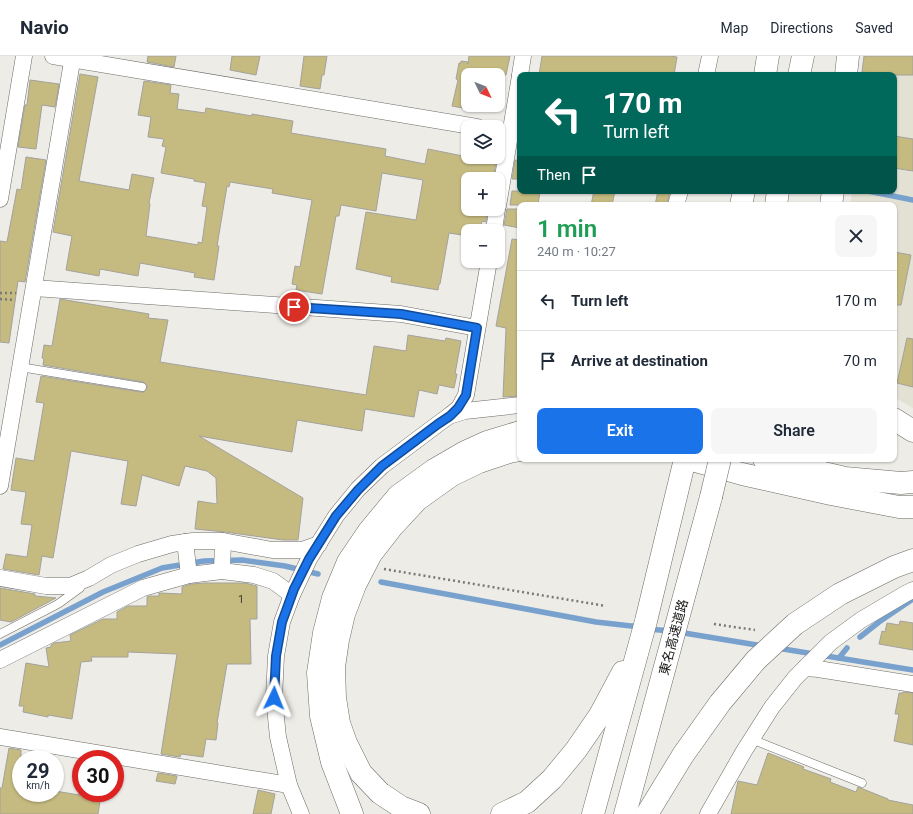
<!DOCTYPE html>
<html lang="en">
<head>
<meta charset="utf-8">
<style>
  :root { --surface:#fff; --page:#f6f6f7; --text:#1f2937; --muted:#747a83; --line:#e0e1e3; --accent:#1a73e8 }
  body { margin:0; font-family:Roboto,"Noto Sans JP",sans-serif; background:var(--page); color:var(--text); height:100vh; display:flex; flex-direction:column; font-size:15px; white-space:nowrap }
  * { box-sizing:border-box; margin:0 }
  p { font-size:13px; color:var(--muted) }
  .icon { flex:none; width:22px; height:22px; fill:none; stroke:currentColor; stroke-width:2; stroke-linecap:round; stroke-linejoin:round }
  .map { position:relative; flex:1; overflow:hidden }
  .details { position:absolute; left:517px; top:146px; width:380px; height:260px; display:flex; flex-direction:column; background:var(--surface); border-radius:8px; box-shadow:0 1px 3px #0004 }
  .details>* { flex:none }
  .hud { position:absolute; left:517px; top:16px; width:380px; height:122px; border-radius:8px; box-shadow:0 1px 3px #0004; background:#00695c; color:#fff; overflow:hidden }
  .needle { width:26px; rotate:133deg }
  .fabs { position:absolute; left:461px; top:12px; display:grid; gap:8px }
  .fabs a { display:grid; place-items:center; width:44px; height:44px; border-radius:8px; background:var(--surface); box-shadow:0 1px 3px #0004; font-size:20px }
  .speed { position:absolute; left:12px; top:694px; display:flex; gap:8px; font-size:20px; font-weight:700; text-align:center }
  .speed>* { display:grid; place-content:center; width:52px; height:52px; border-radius:50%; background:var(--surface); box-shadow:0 1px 3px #0004; line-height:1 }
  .speed small { font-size:10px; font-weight:400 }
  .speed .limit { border:6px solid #d22; background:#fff; color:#111 }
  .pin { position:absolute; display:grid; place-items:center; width:34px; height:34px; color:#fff; margin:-17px; border:2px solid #fff; border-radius:50%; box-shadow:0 1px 4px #0007 }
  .me { position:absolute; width:44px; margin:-22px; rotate:2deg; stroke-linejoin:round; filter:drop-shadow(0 0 3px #0008) }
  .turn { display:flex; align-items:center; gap:14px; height:84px; padding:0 20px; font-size:18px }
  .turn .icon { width:52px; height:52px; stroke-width:2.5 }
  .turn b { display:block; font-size:28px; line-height:34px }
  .then { display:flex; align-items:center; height:38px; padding:0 20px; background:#0003; gap:8px; font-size:15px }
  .round { display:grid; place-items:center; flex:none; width:42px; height:42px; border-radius:8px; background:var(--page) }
  .head { display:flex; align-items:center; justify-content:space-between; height:68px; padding:0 20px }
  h1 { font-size:24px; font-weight:600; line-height:30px; color:#1e9e55 }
  .cta { display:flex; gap:8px; margin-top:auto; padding:8px 20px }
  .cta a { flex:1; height:46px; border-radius:8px; background:var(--accent); color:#fff; font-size:16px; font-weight:600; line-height:46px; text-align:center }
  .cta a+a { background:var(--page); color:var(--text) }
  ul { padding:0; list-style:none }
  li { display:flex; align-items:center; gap:12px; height:60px; padding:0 20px; border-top:1px solid var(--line) }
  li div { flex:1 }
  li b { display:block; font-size:15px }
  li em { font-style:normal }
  header { display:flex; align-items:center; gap:24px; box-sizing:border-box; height:56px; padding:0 20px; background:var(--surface); border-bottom:1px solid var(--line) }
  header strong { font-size:19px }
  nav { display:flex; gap:22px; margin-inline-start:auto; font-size:14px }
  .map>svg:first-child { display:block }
  .built { fill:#e3e1d4 }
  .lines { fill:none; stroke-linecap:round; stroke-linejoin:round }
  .stream { stroke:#78a2cd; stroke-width:5.5 }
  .building { fill:#c5ba7f; stroke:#a3a29d }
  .lane-casing { stroke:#6b6b66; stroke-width:9 }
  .street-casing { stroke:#6b6b66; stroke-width:17 }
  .highway-casing { stroke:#6b6b66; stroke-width:23 }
  .path { stroke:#797975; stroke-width:2.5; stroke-dasharray:2 3; stroke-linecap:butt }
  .lane { stroke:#fff; stroke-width:8 }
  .street { stroke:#fff; stroke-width:16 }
  .highway { stroke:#fff; stroke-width:22 }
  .highway-bridge-casing { stroke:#6b6b66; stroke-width:23; stroke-linecap:butt }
  .highway-bridge { stroke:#fff; stroke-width:22 }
  .route-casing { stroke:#114b97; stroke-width:10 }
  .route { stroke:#1a73e8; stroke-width:7 }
  .labels { text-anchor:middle; stroke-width:3; stroke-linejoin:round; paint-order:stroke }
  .number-label { font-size:11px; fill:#424030 }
  .street-label { font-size:13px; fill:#171715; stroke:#fff }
</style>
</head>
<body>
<header>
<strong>Navio</strong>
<nav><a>Map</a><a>Directions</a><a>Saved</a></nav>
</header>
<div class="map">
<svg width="913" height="758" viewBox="0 0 913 758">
  <rect width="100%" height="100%" fill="#edece7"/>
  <path class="built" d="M867,0H913V352L894,341V149H850L852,135H894V19H865Z"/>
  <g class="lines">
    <g class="stream">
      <path d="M868,135L913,144"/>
      <path d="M381,526L596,566L640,571"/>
      <path d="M649,573L670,575"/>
      <path d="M678,576L763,590"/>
      <path d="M860,581L879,566L913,543"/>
      <path d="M0,589L103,536L162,512L204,505L242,504L285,510L318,518"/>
      <path d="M777,592L913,614"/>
      <path d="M839,602L847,592"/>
    </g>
  </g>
  <g class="building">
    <path d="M148,0H176L174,11L147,6Z"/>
    <path d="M232,0H260L256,19L230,14Z"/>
    <path d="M304,0H327L324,19H322L320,33L300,30Z"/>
    <path d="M469,0H510L506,19H468V53L452,50L458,24L456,23L459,7H461V5L468,6V8Z"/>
    <path d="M542,0H669L677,1L674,19H539Z"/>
    <path d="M864,0H913V19H885L862,16Z"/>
    <path d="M80,18L98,21L79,125L129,134L132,118L154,122L149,147L150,148L146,180L198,189V186L202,187L207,151L202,150L206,127L194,125V123L161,117L166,91L162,90L164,83L148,81L151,61L138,59L144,25L171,29L170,37L179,38L177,53L205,57L206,52L252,60V58L293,65L291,77L386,93L385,100L425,108L428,93L468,101H497L493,123H468V153H487L486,166L482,165L480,175H468V180L449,177L440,228H439L438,234L391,226L392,221L356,213L366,156L416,164L423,124L382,117L376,155L341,149L339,160H336L322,238L296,234L297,229L292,228L295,210L300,211L312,144L272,137L273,133L230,126L229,131L227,130L217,190H219L214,224L194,221L195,217L140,207L138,220L100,213L99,220L66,214L72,180L53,176Z"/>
    <path d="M30,24L59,28L55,51L42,49L36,93L18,91L25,49H27Z"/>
    <path d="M894,80L913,83V115L894,112Z"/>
    <path d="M26,101L46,104L25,226L18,225L9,287L0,286V185L7,186L17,133L21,134Z"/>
    <path d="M515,104L520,105V123H512Z"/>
    <path d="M512,135H540L538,149H510Z"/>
    <path d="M594,135H615L612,149H591Z"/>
    <path d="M658,135H670L667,149H655Z"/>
    <path d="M507,153H520V172L504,169Z"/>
    <path d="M512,183L520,184V340L503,341L506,272L496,270Z"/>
    <path d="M894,196L911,199L901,249H894Z"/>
    <path d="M60,243L149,258L148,262L168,264L160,306L366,339L374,290L406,295L408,279L445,285L446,282L461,285L455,318H457L454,332L439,329L437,338L419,334L414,361L365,353L362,375L297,364L292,396L199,380L303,442L298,484H283L225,476L195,473L198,445L217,448L216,422L207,415L185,410L179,430L142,419L136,450L121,448L128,405L71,395L53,502L42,500L39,519L3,513L6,498L27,501L32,469L21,468L26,436L11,434L16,402L34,405L44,347L36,346L41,320L141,336H144L147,332V329L143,326L43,309L44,303L42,302L44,289L52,290Z"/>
    <path d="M907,282L913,283V331L897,327Z"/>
    <path d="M204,527H245L257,530V563H250L251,608H227L217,667H218L216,684L206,683L203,701L181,698L180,701L161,698L177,598L128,596V601H91L92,605L81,606L72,663L48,659V661L23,656L24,650H19L26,607L49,611L46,592L51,591V589L54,587L71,585L70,579L103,563H117V556L128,550H147V541L150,540H159V537H161L182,538V531L191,528Z"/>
    <path d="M0,532L35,538V540L56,542L11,566L0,564Z"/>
    <path d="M900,565L913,567V594L879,588L882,575L885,576L887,567L899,569Z"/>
    <path d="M903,636L913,637V689L894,685L899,658H895L899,637H903Z"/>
    <path d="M9,692L21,694V737H55V735L79,739V736H81V737H87L101,739L98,758H0V732H2Z"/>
    <path d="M768,697L804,711L803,713L831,723L830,726L856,736L858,731L888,743V744L913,749V758H731L738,725L757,729Z"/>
    <path d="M158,717L177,720L175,728L156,725Z"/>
    <path d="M258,734L275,738L271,758H253Z"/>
  </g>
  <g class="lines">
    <defs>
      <g id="lane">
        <path d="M20,311L142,331"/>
        <path d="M0,578L58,548L80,532"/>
        <path d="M751,683L862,727"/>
      </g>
      <g id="street">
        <path d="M53,0L477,71"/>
        <path d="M520,19L523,0"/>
        <path d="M706,19L710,0"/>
        <path d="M0,143L24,0"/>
        <path d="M676,149L680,135"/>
        <path d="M498,150L520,20"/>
        <path d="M494,175L497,153"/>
        <path d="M34,232L401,258L477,272"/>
        <path d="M449,360L465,355L520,349"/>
        <path d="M0,430L73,0"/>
        <path d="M185,486L189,519"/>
        <path d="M222,515L223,485"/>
        <path d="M0,522L46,530H70L89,522L111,509L138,498L172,488L193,485H223L272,494H302L319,488"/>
        <path d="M0,604L143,532L189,519L222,515L254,519L273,525L292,539"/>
        <path d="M805,612L818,613L913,628"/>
        <path d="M0,681L289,729"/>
        <path d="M301,758L289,729L278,681L274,642L276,600L282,566L292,539L309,503L336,460L358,433L382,410L438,368L449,360L459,352L466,339L489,205"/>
        <path d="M708,758L744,695L772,651L795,622L831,586L861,564L905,538L913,534"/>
      </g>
      <g id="highway">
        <path d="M765,19L768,0"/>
        <path d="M799,19L803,0"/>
        <path d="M846,19L848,0"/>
        <path d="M741,149L744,135"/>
        <path d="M776,149L778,135"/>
        <path d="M831,149L833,135"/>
        <path d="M894,363L913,375"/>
        <path d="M688,403L742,418L831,438L899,451H913"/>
        <path d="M764,403L845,422L901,427L913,426"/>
        <path d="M352,758L332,706L321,660L318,617L324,577L333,542L348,506L369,475L398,440L434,414L465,396L487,386L520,376"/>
        <path d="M419,758L401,751L380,737L361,717L346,687L339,667L335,642L334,611L338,584L344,558L355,529L371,498L392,471L417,444L452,419L479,406L509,396L520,394"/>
        <path d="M502,758L527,746L552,723L576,694L600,659L623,616"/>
        <path d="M593,758L646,565L685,403"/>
        <path d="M625,758L711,441"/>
        <path d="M647,758L683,699L720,647L756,604L795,568L840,538L894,511L913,504"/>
      </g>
    </defs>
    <use href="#lane" class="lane-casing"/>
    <use href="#street" class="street-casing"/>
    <use href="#highway" class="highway-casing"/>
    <g class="path">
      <path d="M0,237H16"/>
      <path d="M0,243L15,244"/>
      <path d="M384,513L606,550"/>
      <path d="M714,568L755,574"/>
    </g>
    <use href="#lane" class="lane"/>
    <use href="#street" class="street"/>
    <use href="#highway" class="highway"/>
    <defs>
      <path id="highway-bridge" d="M711,441L720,403"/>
    </defs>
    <use href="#highway-bridge" class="highway-bridge-casing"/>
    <use href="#highway-bridge" class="highway-bridge"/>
  </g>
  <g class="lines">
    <defs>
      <path id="route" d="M274,642L276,600L282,566L294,533L309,503L336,460L358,434L382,410L438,368L450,360L458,352L466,339L477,272L401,258L294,251"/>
    </defs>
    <use href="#route" class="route-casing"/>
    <use href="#route" class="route"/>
  </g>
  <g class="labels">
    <g class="number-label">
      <text x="241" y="547">1</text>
    </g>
    <g class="street-label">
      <text transform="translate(673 581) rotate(-75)" y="5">東名高速道路</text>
    </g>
  </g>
</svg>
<div class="fabs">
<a><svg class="needle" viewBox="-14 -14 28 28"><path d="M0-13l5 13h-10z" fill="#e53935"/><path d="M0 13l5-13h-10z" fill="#747a83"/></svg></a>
<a><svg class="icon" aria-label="layers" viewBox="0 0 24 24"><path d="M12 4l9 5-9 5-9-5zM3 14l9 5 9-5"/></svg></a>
<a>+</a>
<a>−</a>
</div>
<div class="speed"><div>29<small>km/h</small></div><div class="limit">30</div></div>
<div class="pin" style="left:294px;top:251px;background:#d93025"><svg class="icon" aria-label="arrive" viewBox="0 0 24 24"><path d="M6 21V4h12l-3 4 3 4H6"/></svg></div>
<svg class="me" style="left:274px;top:642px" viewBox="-20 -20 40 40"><path d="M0-17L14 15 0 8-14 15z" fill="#1a73e8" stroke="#fff" stroke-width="4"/></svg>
<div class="hud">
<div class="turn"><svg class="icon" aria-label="left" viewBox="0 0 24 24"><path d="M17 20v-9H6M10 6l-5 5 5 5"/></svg><div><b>170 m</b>Turn left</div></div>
<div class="then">Then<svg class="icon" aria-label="arrive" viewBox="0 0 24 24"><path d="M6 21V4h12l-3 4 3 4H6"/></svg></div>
</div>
<section class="details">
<div class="head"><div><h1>1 min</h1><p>240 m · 10:27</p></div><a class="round"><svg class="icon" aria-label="close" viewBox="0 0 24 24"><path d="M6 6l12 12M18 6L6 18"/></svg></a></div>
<ul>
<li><svg class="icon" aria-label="left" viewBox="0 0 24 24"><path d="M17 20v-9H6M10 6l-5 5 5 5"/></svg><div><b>Turn left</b></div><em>170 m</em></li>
<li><svg class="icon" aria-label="arrive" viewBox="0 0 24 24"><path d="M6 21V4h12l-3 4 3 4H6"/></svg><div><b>Arrive at destination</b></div><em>70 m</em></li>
</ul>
<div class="cta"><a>Exit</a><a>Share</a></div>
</section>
</div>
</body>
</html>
